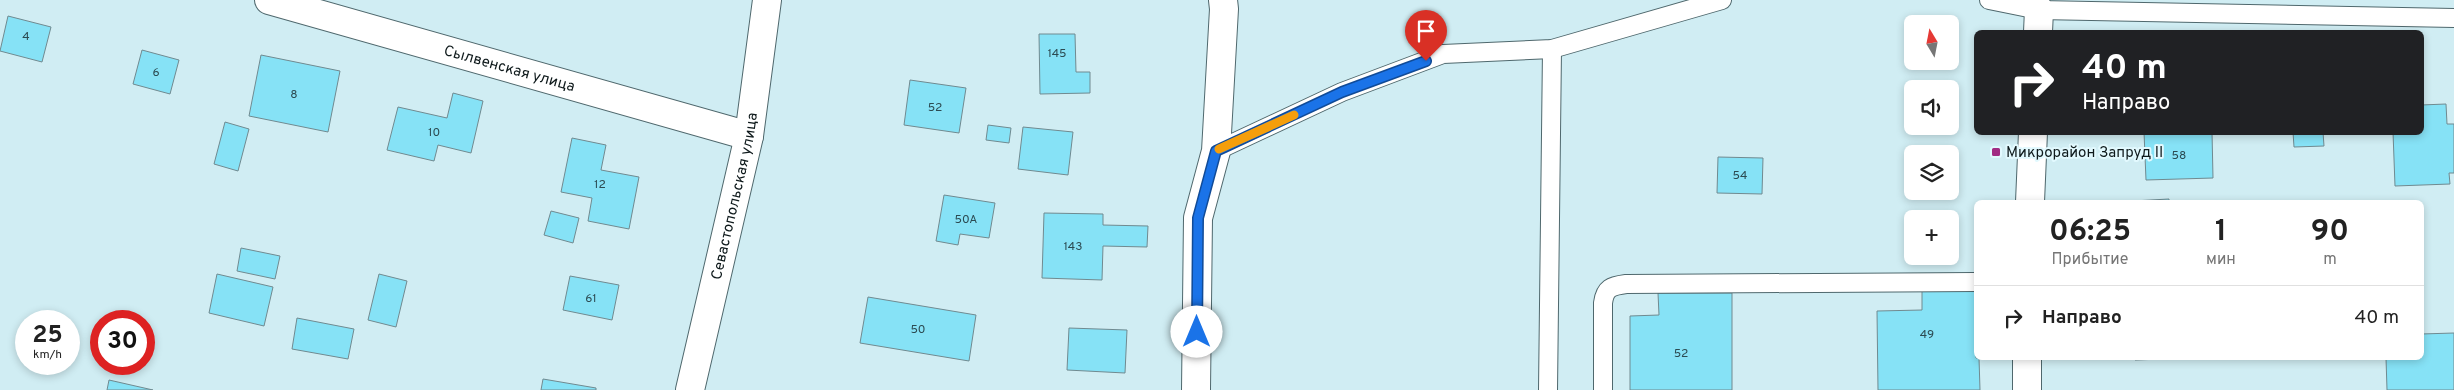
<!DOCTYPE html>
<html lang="ru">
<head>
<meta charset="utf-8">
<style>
  :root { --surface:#fff; --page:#f2f2f2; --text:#222; --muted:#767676; --line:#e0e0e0 }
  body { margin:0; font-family:Overpass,sans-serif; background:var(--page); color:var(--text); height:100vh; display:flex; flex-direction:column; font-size:19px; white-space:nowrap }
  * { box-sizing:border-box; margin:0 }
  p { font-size:16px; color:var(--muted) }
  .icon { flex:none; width:28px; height:28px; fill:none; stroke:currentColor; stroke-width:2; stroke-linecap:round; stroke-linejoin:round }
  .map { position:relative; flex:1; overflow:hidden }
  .side { position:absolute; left:1974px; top:200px; width:450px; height:160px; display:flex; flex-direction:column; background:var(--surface); border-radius:8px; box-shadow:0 2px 8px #0003 }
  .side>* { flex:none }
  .guide { position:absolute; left:1974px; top:30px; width:450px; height:105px; border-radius:8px; box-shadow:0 2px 8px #0003; background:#202124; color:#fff; overflow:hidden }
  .needle { width:32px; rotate:350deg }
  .buttons { position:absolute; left:1904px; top:15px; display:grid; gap:10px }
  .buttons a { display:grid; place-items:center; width:55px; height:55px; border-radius:8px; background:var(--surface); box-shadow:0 2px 8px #0003; font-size:25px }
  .speed { position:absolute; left:15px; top:310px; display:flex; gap:10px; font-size:25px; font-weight:700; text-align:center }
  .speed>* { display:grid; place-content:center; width:65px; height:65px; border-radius:50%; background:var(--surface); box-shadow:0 2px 8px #0003; line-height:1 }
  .speed small { font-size:12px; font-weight:400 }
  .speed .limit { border:8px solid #d22; background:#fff; color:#111 }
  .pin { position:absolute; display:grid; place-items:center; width:42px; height:42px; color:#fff; margin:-51px -21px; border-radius:50% 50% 50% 0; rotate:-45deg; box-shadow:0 0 5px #0007 }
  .pin .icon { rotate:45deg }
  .me { position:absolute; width:55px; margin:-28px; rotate:0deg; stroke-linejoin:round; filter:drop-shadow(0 0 4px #0008) }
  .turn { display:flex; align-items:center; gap:18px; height:105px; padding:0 25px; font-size:22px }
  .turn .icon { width:65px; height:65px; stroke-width:2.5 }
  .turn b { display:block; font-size:35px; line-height:42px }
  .eta { display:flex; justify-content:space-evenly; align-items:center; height:85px; text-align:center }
  .eta b { font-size:30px; font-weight:700; line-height:35px }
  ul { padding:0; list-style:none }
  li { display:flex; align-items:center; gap:15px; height:65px; padding:0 25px; border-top:1px solid var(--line) }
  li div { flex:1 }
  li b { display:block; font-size:19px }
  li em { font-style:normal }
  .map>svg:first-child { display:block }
  .building { fill:#86e2f6; stroke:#708a90 }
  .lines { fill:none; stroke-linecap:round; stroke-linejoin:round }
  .service-casing { stroke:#4f686d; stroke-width:20 }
  .minor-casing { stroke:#4f686d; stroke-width:30 }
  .service { stroke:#fff; stroke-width:18 }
  .minor { stroke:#fff; stroke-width:28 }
  .route-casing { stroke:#114b97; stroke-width:12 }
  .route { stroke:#1a73e8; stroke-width:9 }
  .slow { stroke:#f59e0b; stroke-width:9 }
  .poi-dot { fill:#a12b83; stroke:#e2f9fe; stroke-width:2 }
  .labels { text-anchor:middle; stroke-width:4; stroke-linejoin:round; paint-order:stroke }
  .number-label { font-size:12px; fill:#2c4b52 }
  .street-label { font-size:15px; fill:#0e191b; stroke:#e2f9fe }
  .poi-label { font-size:15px; fill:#0e191b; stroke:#e2f9fe; text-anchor:start }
</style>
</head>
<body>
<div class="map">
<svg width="2454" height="390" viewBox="0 0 2454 390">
  <rect width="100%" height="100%" fill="#d0edf3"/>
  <g class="building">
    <path d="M8,16L51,27L42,62L0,51Z"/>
    <path d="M1039,34H1075L1076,72H1090V93L1040,94Z"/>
    <path d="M142,50L179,60L170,94L133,84Z"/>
    <path d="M261,55L340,71L328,132L249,116Z"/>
    <path d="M910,80L966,88L959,133L904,125Z"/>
    <path d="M453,93L483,101L471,153L438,145L434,161L387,150L398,107L447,118Z"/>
    <path d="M2446,104L2447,124H2454V173H2449L2450,184L2395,186L2393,132H2421V105Z"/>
    <path d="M225,122L249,129L238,171L214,164Z"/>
    <path d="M988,125L1011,128L1009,143L986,140Z"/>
    <path d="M1023,127L1073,132L1068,175L1018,169Z"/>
    <path d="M2144,132H2212L2213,178L2146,180Z"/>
    <path d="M2293,132H2323L2324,146L2294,147Z"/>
    <path d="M572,138L606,145L601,170L639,177L629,229L588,221L592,198L561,192Z"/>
    <path d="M1718,157L1763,158L1762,194L1717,193Z"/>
    <path d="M944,195L995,203L989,238L960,234L958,245L936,241Z"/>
    <path d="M2169,199V202H2134L2133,201Z"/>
    <path d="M551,211L579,218L573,243L544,235Z"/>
    <path d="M1044,213L1103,214V225L1148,226L1147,247L1103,246L1102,280L1042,278Z"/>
    <path d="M241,248L280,256L275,279L237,271Z"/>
    <path d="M217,274L273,287L264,326L209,313Z"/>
    <path d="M379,274L407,281L396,327L368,320Z"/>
    <path d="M570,276L619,285L612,320L563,310Z"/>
    <path d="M1976,288V358H1979L1980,390H1878L1877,311L1922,310V289Z"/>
    <path d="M1658,293H1732V390H1630V316L1659,315Z"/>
    <path d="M868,297L976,315L969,361L860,343Z"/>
    <path d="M297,318L354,329L348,359L292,349Z"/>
    <path d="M1069,328L1127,330L1125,373L1067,370Z"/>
    <path d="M2454,333V390H2387L2386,358H2421V334Z"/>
    <path d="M2135,358H2188L2135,360Z"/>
    <path d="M543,379L596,388V390H541Z"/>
    <path d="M109,380L153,390H107Z"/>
  </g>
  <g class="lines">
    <defs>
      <g id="service">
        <path d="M1989,0L2039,10L2454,18"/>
        <path d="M1216,151L1342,92L1443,54L1552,49L1722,0"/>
        <path d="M1548,390L1552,49"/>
        <path d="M1603,390V303C1605,288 1611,286 1626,284L1976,282"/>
      </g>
      <g id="minor">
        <path id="s1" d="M269,0L749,136"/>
        <path d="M2038,32L2039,10"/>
        <path d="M2030,202L2033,132"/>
        <path d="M2027,358V390"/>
        <path id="s2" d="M690,390L749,136L767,0"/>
        <path d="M1196,390L1198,218L1216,151L1224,9L1223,0"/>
      </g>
    </defs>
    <use href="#service" class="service-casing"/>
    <use href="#minor" class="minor-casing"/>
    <use href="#service" class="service"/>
    <use href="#minor" class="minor"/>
  </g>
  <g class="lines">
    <defs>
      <path id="route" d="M1197,332L1198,218L1216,151L1342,92L1426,61"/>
    </defs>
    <use href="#route" class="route-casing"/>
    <use href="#route" class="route"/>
    <path class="slow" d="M1219,149L1294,115"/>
  </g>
  <rect class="poi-dot" x="1991" y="147" width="10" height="10" rx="2.5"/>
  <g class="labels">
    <g class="number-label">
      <text x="26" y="40">4</text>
      <text x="1057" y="57">145</text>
      <text x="156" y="76">6</text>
      <text x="294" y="98">8</text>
      <text x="935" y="111">52</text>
      <text x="434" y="136">10</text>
      <text x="2179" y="159">58</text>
      <text x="1740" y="179">54</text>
      <text x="600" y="188">12</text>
      <text x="966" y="223">50А</text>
      <text x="1073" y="250">143</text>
      <text x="591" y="302">61</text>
      <text x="918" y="333">50</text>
      <text x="1927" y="338">49</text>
      <text x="1681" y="357">52</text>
    </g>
    <g class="street-label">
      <text dy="5" stroke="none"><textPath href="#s1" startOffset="250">Сылвенская улица</textPath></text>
      <text dy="5" stroke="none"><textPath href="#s2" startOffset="199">Севастопольская улица</textPath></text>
    </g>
    <g class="poi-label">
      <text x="2006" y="157">Микрорайон Запруд II</text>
    </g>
  </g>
</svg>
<div class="buttons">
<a><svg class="needle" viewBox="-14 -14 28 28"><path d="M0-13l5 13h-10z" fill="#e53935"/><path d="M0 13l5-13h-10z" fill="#767676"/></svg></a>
<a><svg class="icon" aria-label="sound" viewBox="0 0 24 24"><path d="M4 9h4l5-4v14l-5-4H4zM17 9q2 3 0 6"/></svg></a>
<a><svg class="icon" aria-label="layers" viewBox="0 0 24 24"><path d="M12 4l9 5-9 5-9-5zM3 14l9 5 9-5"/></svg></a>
<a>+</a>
</div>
<div class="speed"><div>25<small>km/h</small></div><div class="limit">30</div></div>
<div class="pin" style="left:1426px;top:61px;background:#d93025"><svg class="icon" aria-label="arrive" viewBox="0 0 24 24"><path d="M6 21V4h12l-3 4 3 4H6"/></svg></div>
<svg class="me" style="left:1197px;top:332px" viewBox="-20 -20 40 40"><circle r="19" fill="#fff"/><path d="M0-13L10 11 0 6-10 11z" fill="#1a73e8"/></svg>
<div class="guide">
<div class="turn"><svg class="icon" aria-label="right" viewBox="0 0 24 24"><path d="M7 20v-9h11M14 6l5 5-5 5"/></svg><div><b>40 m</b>Направо</div></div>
</div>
<section class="side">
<div class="eta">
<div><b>06:25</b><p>Прибытие</p></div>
<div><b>1</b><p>мин</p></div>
<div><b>90</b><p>m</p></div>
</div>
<ul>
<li><svg class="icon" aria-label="right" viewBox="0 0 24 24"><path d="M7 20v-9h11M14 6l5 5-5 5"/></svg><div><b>Направо</b></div><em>40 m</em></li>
</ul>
</section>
</div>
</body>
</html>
